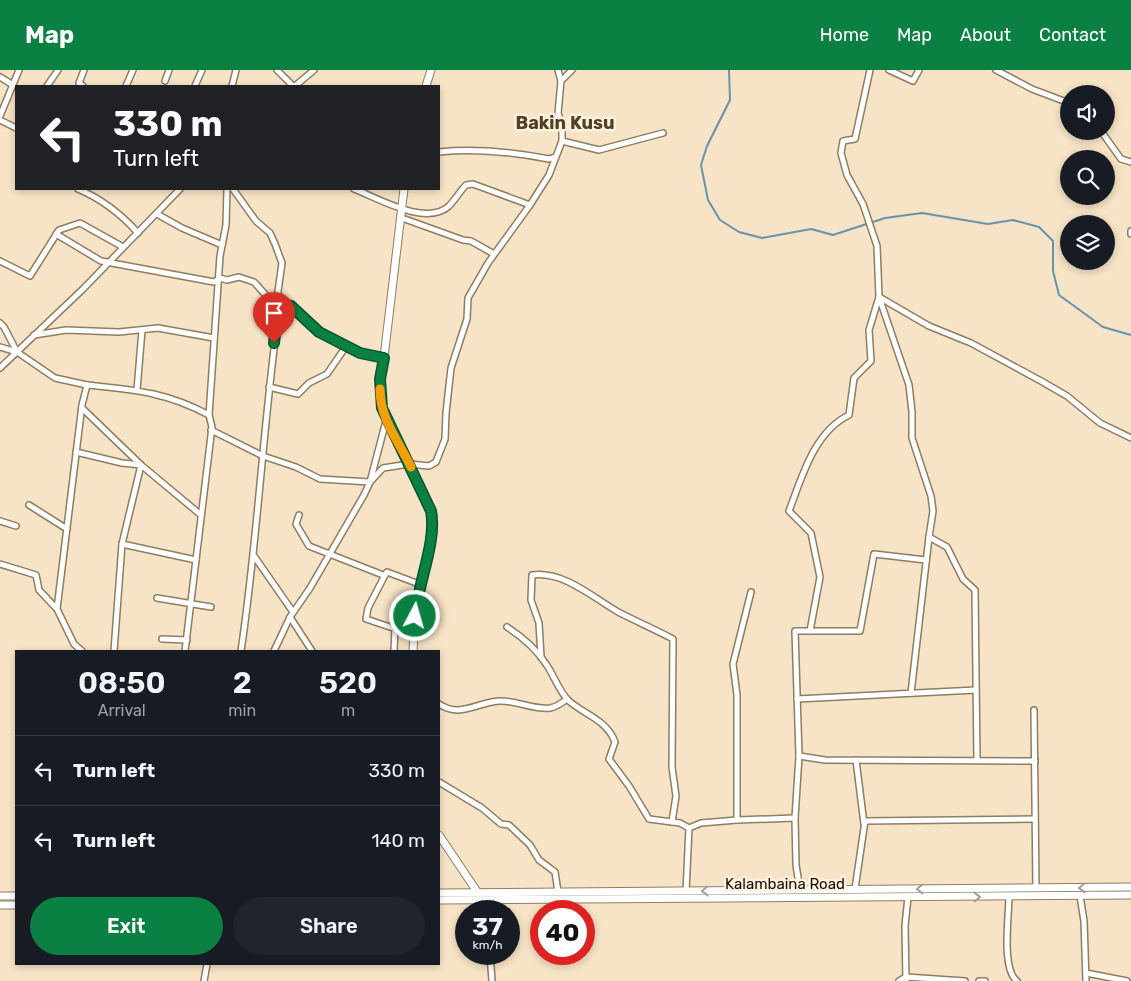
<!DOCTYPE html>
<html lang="en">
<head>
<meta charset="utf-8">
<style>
  :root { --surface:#171b24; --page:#20242c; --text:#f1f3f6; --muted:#9ea1a6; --line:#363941; --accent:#0b8043 }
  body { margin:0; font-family:Rubik,sans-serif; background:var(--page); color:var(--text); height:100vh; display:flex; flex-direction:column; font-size:19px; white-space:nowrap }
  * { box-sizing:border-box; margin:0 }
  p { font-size:16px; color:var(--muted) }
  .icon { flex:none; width:28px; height:28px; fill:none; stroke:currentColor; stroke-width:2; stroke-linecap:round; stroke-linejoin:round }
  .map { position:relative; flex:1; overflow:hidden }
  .sheet { position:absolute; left:15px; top:580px; width:425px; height:315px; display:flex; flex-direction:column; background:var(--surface); border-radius:0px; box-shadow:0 2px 8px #0003 }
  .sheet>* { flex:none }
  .top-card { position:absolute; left:15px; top:15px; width:425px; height:105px; border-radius:0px; box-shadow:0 2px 8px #0003; background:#202124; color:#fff; overflow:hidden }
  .buttons { position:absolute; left:1060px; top:15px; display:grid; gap:10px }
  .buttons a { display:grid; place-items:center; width:55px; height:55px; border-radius:50%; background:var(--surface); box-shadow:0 2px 8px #0003; font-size:25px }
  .speed { position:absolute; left:455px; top:830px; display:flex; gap:10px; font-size:25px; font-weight:700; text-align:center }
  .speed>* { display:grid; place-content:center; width:65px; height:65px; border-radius:50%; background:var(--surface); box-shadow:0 2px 8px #0003; line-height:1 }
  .speed small { font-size:12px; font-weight:400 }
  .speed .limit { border:8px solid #d22; background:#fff; color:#111 }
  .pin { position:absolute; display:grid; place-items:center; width:42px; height:42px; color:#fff; margin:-51px -21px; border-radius:50% 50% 50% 0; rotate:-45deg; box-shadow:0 0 5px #0007 }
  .pin .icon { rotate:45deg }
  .me { position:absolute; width:55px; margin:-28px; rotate:6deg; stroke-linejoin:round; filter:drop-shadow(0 0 4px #0008) }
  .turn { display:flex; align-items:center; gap:18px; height:105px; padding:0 15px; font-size:22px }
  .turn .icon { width:65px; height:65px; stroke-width:2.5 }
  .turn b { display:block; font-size:35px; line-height:42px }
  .eta { display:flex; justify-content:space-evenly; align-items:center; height:85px; text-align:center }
  .eta b { font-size:30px; font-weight:600; line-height:35px }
  .action { display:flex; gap:10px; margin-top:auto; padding:10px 15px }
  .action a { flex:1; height:58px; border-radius:30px; background:var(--accent); color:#fff; font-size:20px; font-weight:600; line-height:58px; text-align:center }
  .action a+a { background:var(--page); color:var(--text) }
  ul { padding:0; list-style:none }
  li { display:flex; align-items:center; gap:15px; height:70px; padding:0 15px; border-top:1px solid var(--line) }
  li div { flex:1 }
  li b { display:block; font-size:19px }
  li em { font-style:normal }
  header { display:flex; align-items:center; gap:30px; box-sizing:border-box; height:70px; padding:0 25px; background:var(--accent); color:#fff }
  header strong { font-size:24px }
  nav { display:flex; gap:28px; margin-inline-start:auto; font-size:18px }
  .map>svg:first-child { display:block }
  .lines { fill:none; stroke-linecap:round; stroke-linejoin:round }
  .stream { stroke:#6794ac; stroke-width:2 }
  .street-casing { stroke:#8f7d61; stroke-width:8 }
  .secondary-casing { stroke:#8f7d61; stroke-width:9 }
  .street { stroke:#fff; stroke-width:5 }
  .secondary { stroke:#fff; stroke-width:7 }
  .oneway { stroke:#a19e9b }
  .route-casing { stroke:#07532c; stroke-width:12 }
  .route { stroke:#0b8043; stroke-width:9 }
  .slow { stroke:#f59e0b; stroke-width:9 }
  .labels { text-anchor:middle; stroke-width:5; stroke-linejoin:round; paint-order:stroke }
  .street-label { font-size:15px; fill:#140d04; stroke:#fef1df }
  .quarter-label { font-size:18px; font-weight:bold; fill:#504026; stroke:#fef1df }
</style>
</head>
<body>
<header>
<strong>Map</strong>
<nav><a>Home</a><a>Map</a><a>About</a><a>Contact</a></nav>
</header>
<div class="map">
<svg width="1131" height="911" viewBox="0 0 1131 911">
  <rect width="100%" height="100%" fill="#f7e3c5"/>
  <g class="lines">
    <path class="stream" d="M729,0L730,30L707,76L701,95L708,130L720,150L739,162L762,168L811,159L833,165L885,148L922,143L988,154L1013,150L1039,157L1053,171V201L1059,225L1103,257L1131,265"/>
    <defs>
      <g id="street">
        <path d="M277,0L293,16"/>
        <path d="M870,0L855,69L843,71L841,83L847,105L863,134L877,176L879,227L909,315L912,342V368L931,426L933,441L929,467L947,477L963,509L975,520L977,690"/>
        <path d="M889,0L913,11L919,0"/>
        <path d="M996,0L1032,19L1069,33"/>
        <path d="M0,7L13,15"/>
        <path d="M165,11L169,0"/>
        <path d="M561,11L572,0"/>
        <path d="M47,16L58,0"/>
        <path d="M83,16L79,13L84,0"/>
        <path d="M126,16L133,0"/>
        <path d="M195,16L202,0"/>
        <path d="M232,16L236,0"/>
        <path d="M295,16L314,0"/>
        <path d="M0,46L19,0"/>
        <path d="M0,50L16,58"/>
        <path d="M1101,61L1121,89L1131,92"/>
        <path d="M562,71L599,80L663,63"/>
        <path d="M439,82C477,78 512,82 549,89L555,87"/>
        <path d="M78,119C102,129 121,144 138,163"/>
        <path d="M354,119C378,128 426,157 449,136C455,130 460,121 466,115L473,114L530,135"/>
        <path d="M157,144L182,158L222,175"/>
        <path d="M402,148L463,170L471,171L494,184"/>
        <path d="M1131,161V164"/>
        <path d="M56,164L101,191L214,212L220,208L227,210L239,207L254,212L279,240L278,221L282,193L275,174L270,163L256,151L233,119"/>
        <path d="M0,191L30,206L59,160L80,153L123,177"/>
        <path d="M0,253L4,257L17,282"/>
        <path d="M34,265L66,260L119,262L158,258L214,268"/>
        <path d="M0,277L17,282L55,308L87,315"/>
        <path d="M0,298L83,219L180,119"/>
        <path d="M269,317L298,324L309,313L327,304L347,275"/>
        <path d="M137,320L142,260"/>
        <path d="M82,338L141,395L201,445"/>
        <path d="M211,360L263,386L296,397L320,409L370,412L383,398L409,394L429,396L436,392L445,369L446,343L451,298L467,249L468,228L488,193L530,135L549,105L562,71V56L558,43L561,11L558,0"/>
        <path d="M76,382L122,393L141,395L122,474"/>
        <path d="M29,435L67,459"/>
        <path d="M299,445L296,454L309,476L383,505H385L387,502L419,514"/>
        <path d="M0,451L16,456"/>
        <path d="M254,486L293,542"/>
        <path d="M0,494L36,505L39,520L57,539L74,574L82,581"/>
        <path d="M385,505L368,538L366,549L414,565"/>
        <path d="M751,522L733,594L737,625V750L795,748"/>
        <path d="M157,528L211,537"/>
        <path d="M57,539L82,335L87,315C135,320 166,322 209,345"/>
        <path d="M290,547L312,581"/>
        <path d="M507,557C521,566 537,580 546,594C554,605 559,622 569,631C585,645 607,650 615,672L609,689L629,716L649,749L680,753L689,758L686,821"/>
        <path d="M810,561L820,507L811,463L789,441C802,407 814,362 849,345L854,308L871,291L869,260L879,227L929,256L971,273L1041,311L1067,326L1100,353L1131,368"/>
        <path d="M162,569L187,570"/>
        <path d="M114,581L122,474L196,490"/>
        <path d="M185,581L212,357L209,345L220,186L226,155L227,119"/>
        <path d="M241,581C258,468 263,353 279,240L284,235C297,235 308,254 318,261C332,272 366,286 384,288"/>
        <path d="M274,581L290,547L310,518L364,425L370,412L386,351"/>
        <path d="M394,581L395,558"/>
        <path d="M541,587L539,553L531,530L532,505C565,501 593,528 620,543C638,552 656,560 673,569L672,697L676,726L672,752"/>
        <path d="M911,623L929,467"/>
        <path d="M797,629L976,620"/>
        <path d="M439,634C460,648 475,633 499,631C516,630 533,640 550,638C556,637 562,633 567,629"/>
        <path d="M1034,640L1036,818"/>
        <path d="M799,686L825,690L1035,691"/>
        <path d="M856,690L864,754"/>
        <path d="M439,712L482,738L501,754L509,755L530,775L539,790L555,802L558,822"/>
        <path d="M689,758L701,753L737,750"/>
        <path d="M855,819L865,751L1034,749"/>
        <path d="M800,820L796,795L795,748L799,686L795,561H860L874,484L926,490"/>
        <path d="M1009,826C1009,846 1001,899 1017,911"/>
        <path d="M1080,826L1084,851L1086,911"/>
        <path d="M481,829L484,841"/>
        <path d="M490,884L492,911"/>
        <path d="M1086,903L1127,911"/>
        <path d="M204,911L207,894"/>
        <path d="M899,911L906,907L965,911"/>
        <path d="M906,911L905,856L908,827"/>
        <path d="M979,911H985"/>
      </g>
      <g id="secondary">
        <path d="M426,16L431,0"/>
        <path d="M404,119L380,321C383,365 419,400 431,443C439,470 420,501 417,528C414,546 414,564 413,581"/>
        <path d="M439,765L478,823"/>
        <path d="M439,823L1131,817"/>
        <path d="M0,826H16"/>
        <path d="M439,830L1131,825"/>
        <path d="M0,835H16"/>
      </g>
    </defs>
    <use href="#street" class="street-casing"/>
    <use href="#secondary" class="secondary-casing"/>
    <use href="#street" class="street"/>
    <use href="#secondary" class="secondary"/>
  </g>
  <defs><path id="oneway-chevron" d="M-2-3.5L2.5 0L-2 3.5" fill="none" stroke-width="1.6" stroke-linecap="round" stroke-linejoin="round" transform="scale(1.25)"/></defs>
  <g class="oneway">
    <use href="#oneway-chevron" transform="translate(1082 818) rotate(179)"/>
    <use href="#oneway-chevron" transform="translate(920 819) rotate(179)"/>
    <use href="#oneway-chevron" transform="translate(705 821) rotate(179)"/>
    <use href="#oneway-chevron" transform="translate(977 827) rotate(-1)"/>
  </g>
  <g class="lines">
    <defs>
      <path id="route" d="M274,273L278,240L286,235L291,236L319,262L360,283L384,288L380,309L382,338L431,441C437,471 418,513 415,546"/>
    </defs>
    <use href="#route" class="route-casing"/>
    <use href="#route" class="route"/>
    <path class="slow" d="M380,319C380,349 398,370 411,397"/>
  </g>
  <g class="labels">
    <g class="street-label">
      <text x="785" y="819">Kalambaina Road</text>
    </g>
    <g class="quarter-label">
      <text x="565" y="59">Bakin Kusu</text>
    </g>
  </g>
</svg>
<div class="buttons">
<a><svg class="icon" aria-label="sound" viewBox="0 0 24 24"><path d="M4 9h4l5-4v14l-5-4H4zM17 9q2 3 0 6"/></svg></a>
<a><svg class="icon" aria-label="search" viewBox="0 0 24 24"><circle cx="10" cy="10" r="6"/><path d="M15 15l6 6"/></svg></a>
<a><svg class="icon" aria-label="layers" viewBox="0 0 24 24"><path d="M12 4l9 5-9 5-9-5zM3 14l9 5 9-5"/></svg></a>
</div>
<div class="speed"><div>37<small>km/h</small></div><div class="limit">40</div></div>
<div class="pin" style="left:274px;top:273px;background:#d93025"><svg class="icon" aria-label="arrive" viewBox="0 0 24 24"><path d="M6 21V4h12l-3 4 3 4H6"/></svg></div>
<svg class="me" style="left:415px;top:546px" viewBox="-20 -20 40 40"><circle r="17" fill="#0b8043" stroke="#fff" stroke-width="3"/><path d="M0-11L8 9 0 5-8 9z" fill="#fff"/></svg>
<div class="top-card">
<div class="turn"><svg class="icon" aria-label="left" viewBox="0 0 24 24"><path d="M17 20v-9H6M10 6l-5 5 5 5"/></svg><div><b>330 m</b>Turn left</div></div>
</div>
<section class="sheet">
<div class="eta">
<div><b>08:50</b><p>Arrival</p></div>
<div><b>2</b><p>min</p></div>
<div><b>520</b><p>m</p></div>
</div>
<ul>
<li><svg class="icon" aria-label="left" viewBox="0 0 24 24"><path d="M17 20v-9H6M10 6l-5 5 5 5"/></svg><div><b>Turn left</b></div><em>330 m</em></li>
<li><svg class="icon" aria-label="left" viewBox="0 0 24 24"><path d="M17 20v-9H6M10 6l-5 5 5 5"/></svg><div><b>Turn left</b></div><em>140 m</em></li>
</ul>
<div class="action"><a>Exit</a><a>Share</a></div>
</section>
</div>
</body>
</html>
